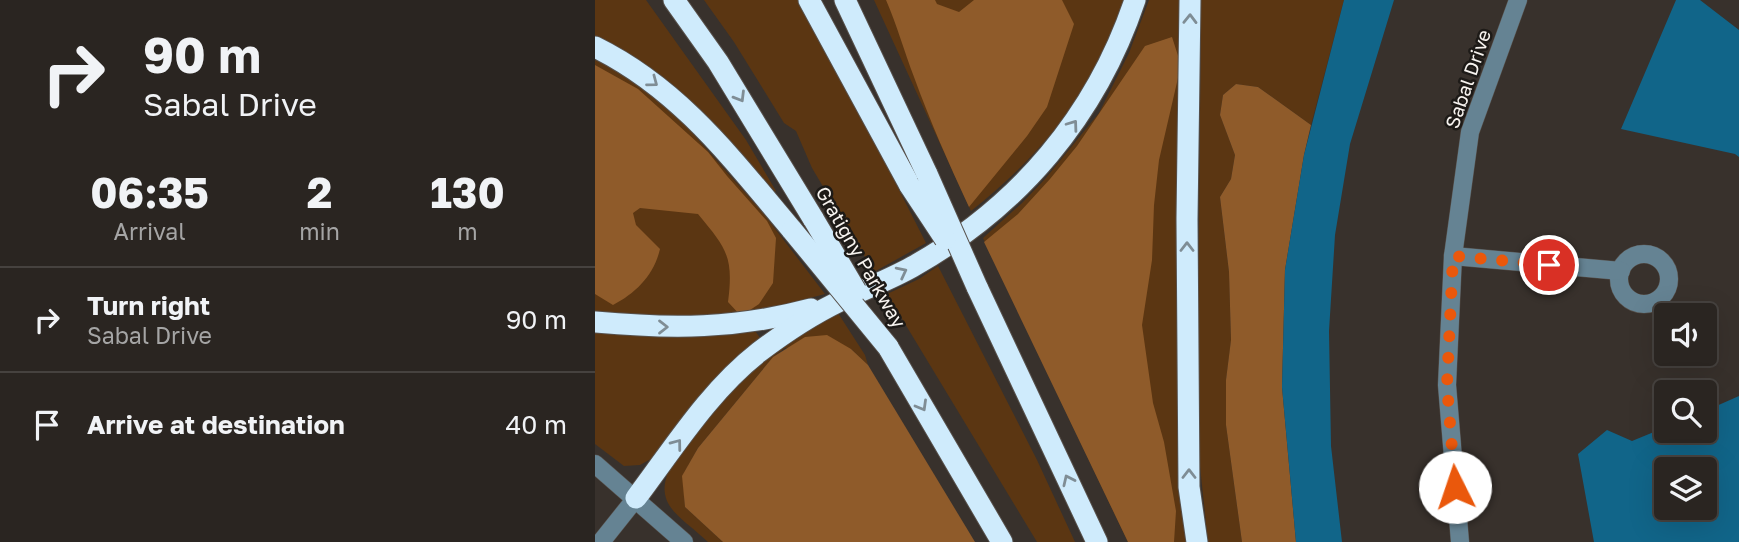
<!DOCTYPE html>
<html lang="en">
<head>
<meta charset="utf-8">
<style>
  :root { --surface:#2a2521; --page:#322d2a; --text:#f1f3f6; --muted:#a5a5a5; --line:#46423f }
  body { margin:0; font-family:"Golos Text",sans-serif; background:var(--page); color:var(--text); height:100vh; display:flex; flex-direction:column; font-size:26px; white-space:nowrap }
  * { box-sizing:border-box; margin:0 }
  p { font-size:23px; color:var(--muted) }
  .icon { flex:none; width:38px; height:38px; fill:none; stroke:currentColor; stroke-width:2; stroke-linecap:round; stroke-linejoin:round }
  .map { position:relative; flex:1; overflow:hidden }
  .sheet { display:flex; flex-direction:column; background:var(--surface); width:595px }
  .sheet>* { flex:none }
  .hud { background:#2a2521; color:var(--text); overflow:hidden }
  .fabs { position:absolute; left:1059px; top:303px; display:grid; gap:14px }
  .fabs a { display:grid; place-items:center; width:63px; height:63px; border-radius:7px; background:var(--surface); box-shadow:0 7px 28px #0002,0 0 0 2px var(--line); font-size:35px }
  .pin { position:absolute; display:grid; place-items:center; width:60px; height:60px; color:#fff; margin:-30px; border:4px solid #fff; border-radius:50%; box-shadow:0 2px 7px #0007 }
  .me { position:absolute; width:77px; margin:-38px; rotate:356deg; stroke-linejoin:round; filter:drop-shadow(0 0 5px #0008) }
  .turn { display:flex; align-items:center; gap:24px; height:147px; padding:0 28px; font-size:32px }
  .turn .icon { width:91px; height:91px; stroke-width:2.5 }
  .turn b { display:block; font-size:49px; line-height:60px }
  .eta { display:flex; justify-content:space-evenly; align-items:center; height:119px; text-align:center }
  .eta b { font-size:42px; font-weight:700; line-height:49px }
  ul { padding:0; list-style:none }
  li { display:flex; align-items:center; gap:21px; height:105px; padding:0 28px; border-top:2px solid var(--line) }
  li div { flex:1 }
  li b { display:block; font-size:26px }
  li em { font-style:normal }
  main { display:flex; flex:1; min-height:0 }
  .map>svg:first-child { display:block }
  .green { fill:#5b3612 }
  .forest { fill:#8f5b2a }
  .water { fill:#116589; fill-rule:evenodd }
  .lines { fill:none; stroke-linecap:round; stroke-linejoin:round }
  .minor-casing { stroke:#57504b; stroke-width:19 }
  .highway-casing { stroke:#57504b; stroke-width:23 }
  .minor { stroke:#658393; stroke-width:18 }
  .highway { stroke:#cfebfc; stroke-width:21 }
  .highway-bridge-casing { stroke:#57504b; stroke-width:23; stroke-linecap:butt }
  .highway-bridge { stroke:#cfebfc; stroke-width:21 }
  .oneway { stroke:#7f8d95 }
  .route { stroke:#ea580c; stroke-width:12; stroke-dasharray:0 21.6 }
  .labels { text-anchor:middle; stroke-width:5; stroke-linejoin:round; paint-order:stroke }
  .street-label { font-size:19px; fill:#f7f3ef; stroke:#1d1a17 }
</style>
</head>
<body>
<main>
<section class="sheet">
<div class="hud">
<div class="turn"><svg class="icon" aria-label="right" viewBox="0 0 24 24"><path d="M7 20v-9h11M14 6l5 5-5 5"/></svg><div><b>90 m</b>Sabal Drive</div></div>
</div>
<div class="eta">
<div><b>06:35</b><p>Arrival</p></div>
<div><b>2</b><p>min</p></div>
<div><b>130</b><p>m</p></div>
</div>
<ul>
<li><svg class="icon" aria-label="right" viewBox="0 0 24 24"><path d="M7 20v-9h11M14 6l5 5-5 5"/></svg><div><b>Turn right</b><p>Sabal Drive</p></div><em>90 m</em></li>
<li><svg class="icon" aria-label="arrive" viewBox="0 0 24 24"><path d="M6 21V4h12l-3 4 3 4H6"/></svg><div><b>Arrive at destination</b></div><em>40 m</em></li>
</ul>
</section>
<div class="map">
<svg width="1144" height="542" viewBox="0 0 1144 542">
  <rect width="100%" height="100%" fill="#38312c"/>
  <g class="green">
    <path d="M0,0H51L151,140L181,191L176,195C142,154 109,107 66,76C45,61 23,50 0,38Z"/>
    <path d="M109,0H207L256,89L298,178L331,243L279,272L217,168L201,131L189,123L139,42Z"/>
    <path d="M279,0H532C521,24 511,50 498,74C467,128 424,173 376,211Z"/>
    <path d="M554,0H591L597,542H533L388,238L427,203L450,179L504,113L534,53Z"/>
    <path d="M606,0H749L716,125L663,87L641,84L628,95L625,115L640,155L636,179L625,197L634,272L636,341L631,380V425L647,542H613L604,457L603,336Z"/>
    <path d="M0,59L31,74L84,118L168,213L230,294L146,316L81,320L0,314Z"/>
    <path d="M343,266L442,460L480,542H442L292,294L324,279Z"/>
    <path d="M243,313L270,355L273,365L256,349L190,348L178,357L103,448L88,475L90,507L128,542H113C81,512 54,504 80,458L163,361L194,338Z"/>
    <path d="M157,327L166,339L63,455L45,465L29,466L0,444V331Z"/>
  </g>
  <g class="forest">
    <path d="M291,0H340L342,4L364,12L379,0H467L479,24L452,107L432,136L374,207C354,164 335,121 319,77C309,51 302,25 291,0Z"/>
    <path d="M577,37L586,65L564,160L559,205L557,260L547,325L558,403L569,442L581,511L579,542H533L389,242L423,214L455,179L482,146L550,46Z"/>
    <path d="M0,65L43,89L113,152L132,176L172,221L181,238L178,283L164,304L146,316L133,302C139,256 131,248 103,214L45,208L38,213L41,225L65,249C59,275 41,293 18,305L0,294Z"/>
    <path d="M641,84L663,87L716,125L709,155L690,270L687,387L701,542H647L631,425V380L636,340L634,272L625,197L636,179L640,155L625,115L628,95Z"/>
    <path d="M232,335L256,349L273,365L380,542H128L90,507L87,476L103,448L178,357L210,337Z"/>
  </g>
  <g class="water">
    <path d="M749,0H799L755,144L740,235L734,331L736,446L747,542H701L687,387L690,270L709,155Z"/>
    <path d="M1081,0H1105L1144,30V157L1140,154L1026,129Z"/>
    <path d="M1144,396V542H999L983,454L1012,430L1037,441L1071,427V430H1110V411ZM1110,469V508H1071V469Z"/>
  </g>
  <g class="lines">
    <defs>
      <g id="minor">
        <circle cx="1049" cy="279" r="25"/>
        <path d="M858,256L1026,271"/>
        <path d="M0,464L89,542"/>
        <path d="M6,542L41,498"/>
        <path d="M865,542L852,385L858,256L875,132L923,0"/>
      </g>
      <g id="highway">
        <path d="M79,0L123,62L219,220"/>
        <path d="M214,0L315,186"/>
        <path d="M250,0L332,174"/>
        <path d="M595,0L592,219L594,487L602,542"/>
        <path d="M0,47C85,89 137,159 197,230"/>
        <path d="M382,287L502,542"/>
        <path d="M0,322C77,329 141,329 216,309"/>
        <path d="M293,347L407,542"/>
        <path d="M41,498C78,449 114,391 164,352C189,333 216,315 245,301C269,289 294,280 317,267C424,207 501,116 540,0"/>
      </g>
    </defs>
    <use href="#minor" class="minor-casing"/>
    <use href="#highway" class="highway-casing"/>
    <use href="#minor" class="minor"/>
    <use href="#highway" class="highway"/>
    <defs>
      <g id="highway-bridge">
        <path d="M332,174L382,287"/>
        <path d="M315,186L350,239"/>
        <path d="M219,220L261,291"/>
        <path d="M197,230L293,347"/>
      </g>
    </defs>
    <use href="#highway-bridge" class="highway-bridge-casing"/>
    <use href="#highway-bridge" class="highway-bridge"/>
  </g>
  <defs><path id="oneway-chevron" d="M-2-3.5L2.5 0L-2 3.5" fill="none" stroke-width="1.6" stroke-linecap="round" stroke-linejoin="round" transform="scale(1.75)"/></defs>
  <g class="oneway">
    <use href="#oneway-chevron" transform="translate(595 19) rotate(-89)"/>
    <use href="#oneway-chevron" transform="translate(58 82) rotate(37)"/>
    <use href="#oneway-chevron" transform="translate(145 97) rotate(59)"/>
    <use href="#oneway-chevron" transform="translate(478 125) rotate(-54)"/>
    <use href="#oneway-chevron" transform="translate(592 247) rotate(-90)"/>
    <use href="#oneway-chevron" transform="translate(307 272) rotate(-27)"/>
    <use href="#oneway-chevron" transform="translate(68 327)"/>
    <use href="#oneway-chevron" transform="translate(327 406) rotate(60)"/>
    <use href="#oneway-chevron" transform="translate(82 444) rotate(-53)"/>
    <use href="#oneway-chevron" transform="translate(594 474) rotate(-90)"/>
    <use href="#oneway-chevron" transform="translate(473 480) rotate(-115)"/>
  </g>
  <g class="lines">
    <path class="route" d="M860,487L852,385L858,256L954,265"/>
  </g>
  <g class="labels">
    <g class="street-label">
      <text transform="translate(873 79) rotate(-71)" y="7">Sabal Drive</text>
      <text transform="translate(266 257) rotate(60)" y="7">Gratigny Parkway</text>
    </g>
  </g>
</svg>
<div class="fabs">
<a><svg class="icon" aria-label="sound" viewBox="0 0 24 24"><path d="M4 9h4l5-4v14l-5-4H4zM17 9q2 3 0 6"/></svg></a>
<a><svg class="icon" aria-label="search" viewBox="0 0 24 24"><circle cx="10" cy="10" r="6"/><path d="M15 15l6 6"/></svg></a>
<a><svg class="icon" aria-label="layers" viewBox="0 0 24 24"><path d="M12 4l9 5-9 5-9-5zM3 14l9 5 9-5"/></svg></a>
</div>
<div class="pin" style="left:954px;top:265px;background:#d93025"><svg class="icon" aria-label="arrive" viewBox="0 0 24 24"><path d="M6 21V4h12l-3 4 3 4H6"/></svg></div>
<svg class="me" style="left:860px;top:487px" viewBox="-20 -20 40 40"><circle r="19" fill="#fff"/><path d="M0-13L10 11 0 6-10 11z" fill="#ea580c"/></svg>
</div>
</main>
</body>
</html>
